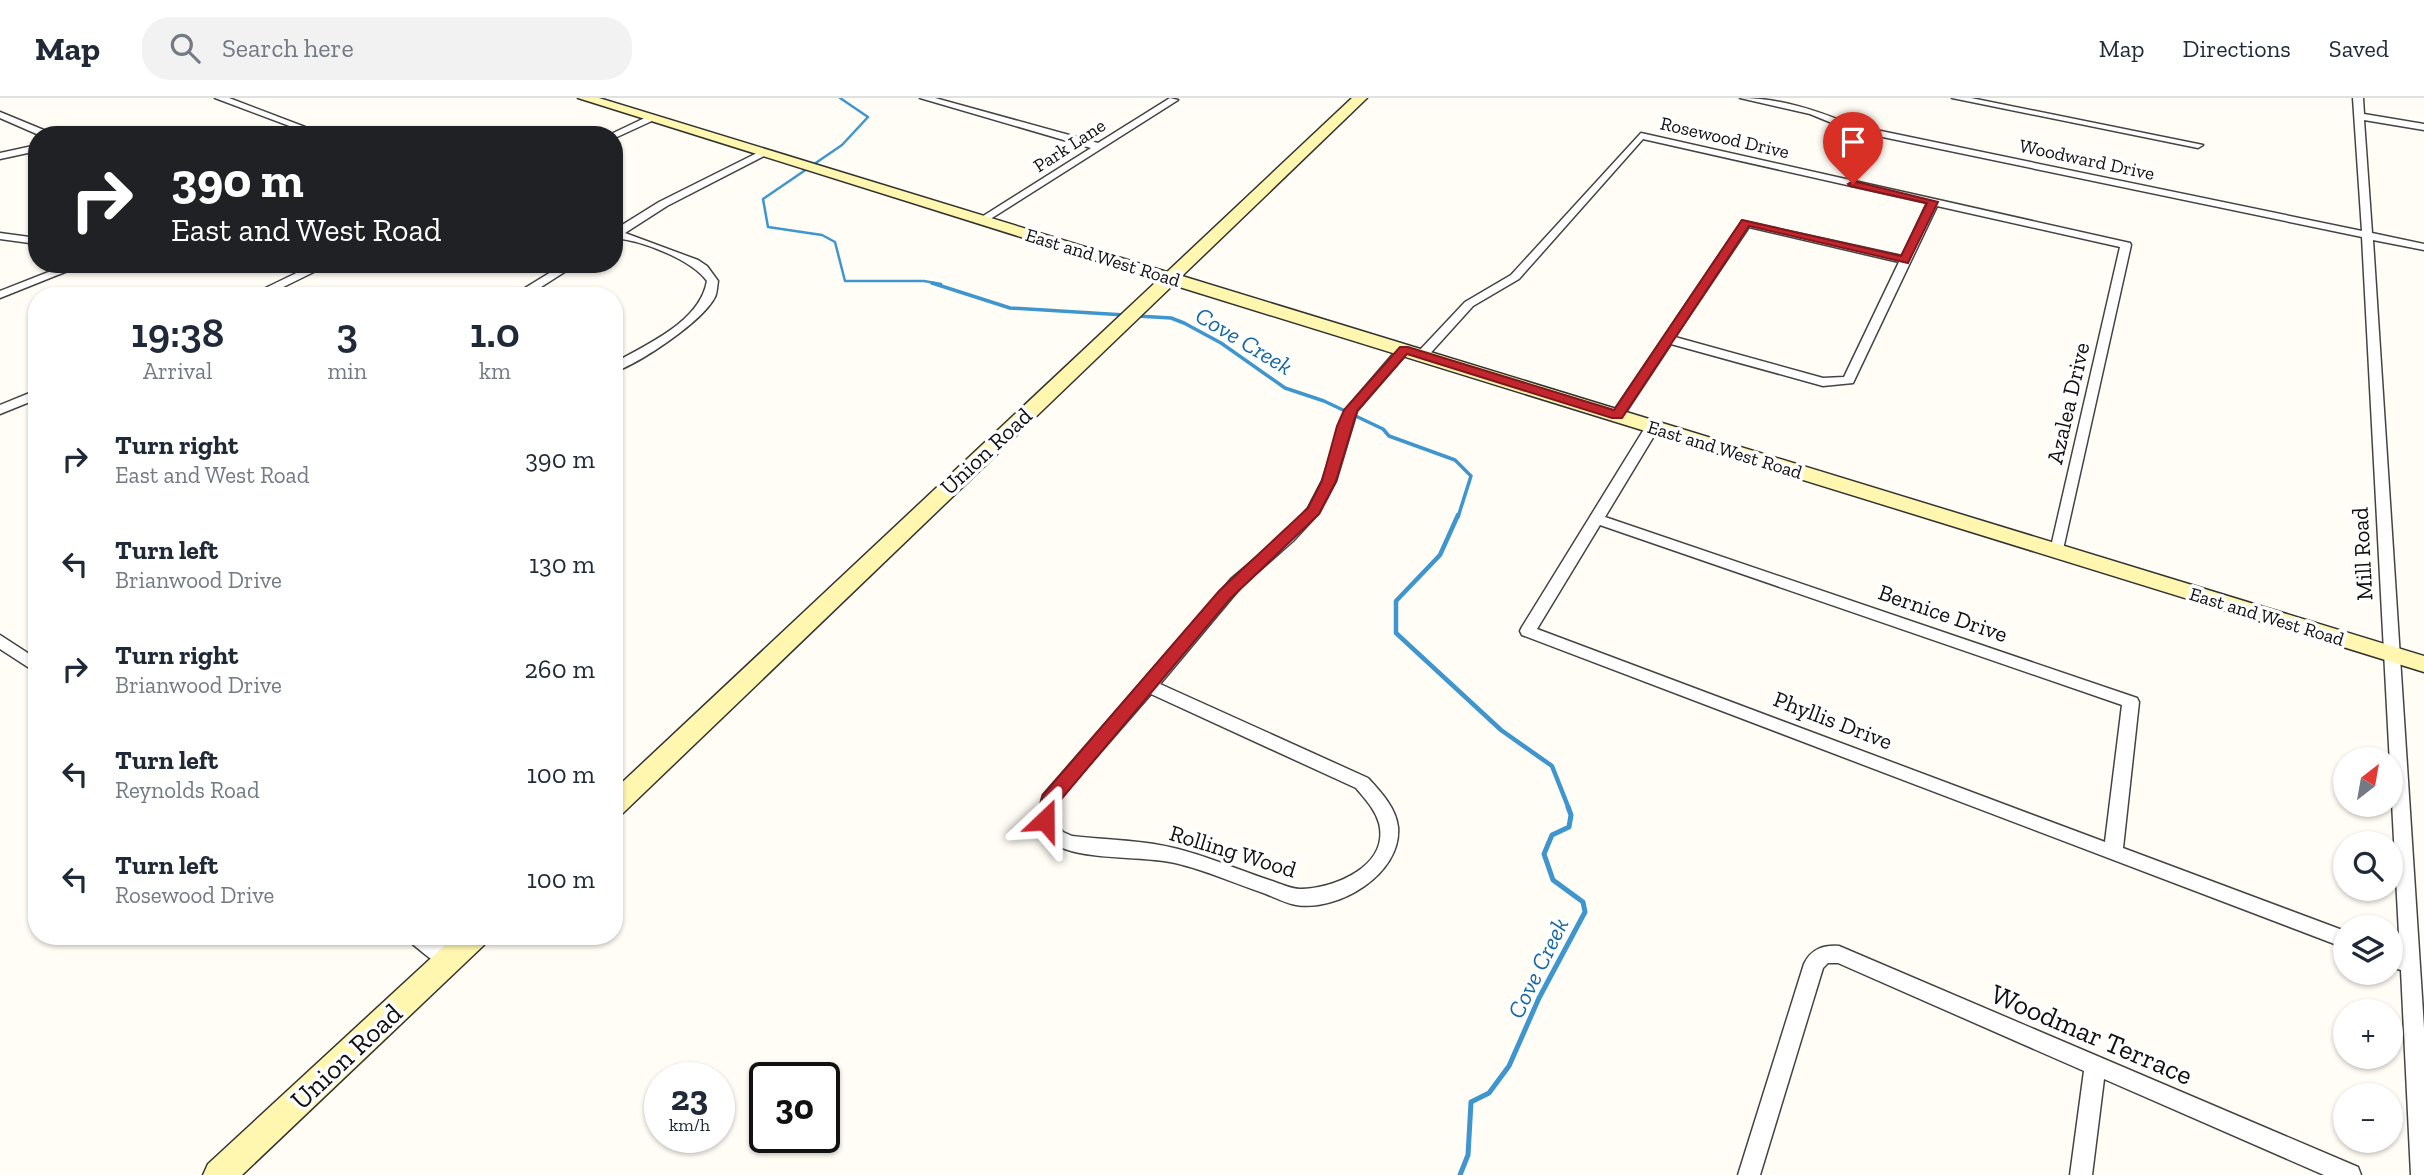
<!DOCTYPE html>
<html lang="en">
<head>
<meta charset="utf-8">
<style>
  :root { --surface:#fff; --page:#f2f2f3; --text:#1f2937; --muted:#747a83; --line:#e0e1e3 }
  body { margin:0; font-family:"Zilla Slab",serif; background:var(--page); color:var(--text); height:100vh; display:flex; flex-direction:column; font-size:26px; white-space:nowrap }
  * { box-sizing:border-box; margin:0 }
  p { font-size:23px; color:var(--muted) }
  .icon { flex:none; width:38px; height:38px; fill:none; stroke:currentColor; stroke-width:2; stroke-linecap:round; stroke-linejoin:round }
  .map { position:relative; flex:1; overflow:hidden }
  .drawer { position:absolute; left:28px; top:189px; width:595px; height:658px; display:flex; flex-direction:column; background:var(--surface); border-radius:28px; box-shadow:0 2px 5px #0004 }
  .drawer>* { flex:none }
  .top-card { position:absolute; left:28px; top:28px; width:595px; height:147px; border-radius:28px; box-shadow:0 2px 5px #0004; background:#202124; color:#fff; overflow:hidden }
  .needle { width:46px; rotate:31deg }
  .tools { position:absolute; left:2333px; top:649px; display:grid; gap:14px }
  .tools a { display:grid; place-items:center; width:70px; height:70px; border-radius:50%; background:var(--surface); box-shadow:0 2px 5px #0004; font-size:35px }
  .speed { position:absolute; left:644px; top:964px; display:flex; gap:14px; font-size:35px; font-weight:700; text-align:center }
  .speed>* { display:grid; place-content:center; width:91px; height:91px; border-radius:50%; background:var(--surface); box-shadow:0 2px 5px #0004; line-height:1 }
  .speed small { font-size:18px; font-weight:400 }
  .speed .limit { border:4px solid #111; border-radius:10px; background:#fff; color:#111 }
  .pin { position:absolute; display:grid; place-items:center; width:60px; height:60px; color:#fff; margin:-72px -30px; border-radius:50% 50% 50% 0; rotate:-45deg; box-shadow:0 0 7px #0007 }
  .pin .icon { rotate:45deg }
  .me { position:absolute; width:77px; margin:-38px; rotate:23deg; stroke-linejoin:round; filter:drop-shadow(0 0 5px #0008) }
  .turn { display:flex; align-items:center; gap:24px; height:147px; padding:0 28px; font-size:32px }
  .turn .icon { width:91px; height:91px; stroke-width:2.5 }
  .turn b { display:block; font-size:49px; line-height:60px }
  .eta { display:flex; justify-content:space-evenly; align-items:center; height:119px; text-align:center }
  .eta b { font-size:42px; font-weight:600; line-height:49px }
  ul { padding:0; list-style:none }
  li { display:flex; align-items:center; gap:21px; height:105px; padding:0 28px }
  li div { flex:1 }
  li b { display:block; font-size:26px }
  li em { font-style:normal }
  header { display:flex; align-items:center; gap:42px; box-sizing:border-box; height:98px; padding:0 35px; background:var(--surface); border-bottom:2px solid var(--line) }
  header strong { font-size:33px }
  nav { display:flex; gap:38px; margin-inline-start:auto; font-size:24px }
  .search { width:490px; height:63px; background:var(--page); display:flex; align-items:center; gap:18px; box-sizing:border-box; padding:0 24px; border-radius:28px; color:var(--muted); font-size:26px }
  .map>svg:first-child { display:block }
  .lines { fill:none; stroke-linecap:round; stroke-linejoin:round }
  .stream-far3 { stroke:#3f96cf; stroke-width:2.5 }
  .stream-far2 { stroke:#3f96cf; stroke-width:3.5 }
  .stream-far1 { stroke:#3f96cf; stroke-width:4.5 }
  .stream { stroke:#3f96cf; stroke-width:5 }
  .street-casing { stroke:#444; stroke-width:3 }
  .secondary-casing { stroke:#333; stroke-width:3 }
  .street { fill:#fff; fill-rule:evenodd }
  .secondary { fill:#fff6b0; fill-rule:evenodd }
  .route { fill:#c4262e; stroke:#7f191e; stroke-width:2 }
  .labels { text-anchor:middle; stroke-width:7; stroke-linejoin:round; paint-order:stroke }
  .far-street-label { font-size:19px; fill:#111; stroke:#fff }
  .street-label { font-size:23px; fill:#111; stroke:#fff }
  .water-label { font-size:24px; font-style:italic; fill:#1768a6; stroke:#fff }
  .near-street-label { font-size:28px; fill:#111; stroke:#fff }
</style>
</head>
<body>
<header>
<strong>Map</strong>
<div class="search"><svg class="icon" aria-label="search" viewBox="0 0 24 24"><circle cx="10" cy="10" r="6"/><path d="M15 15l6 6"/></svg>Search here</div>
<nav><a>Map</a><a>Directions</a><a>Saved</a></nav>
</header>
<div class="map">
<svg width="2424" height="1077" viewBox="0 0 2424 1077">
  <rect width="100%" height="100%" fill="#fffdf5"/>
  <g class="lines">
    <path class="stream-far3" d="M840,0L868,19L842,47L763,101L768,129L822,137L835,144L845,183H924L941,186"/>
    <g class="stream-far2">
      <path d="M932,185L1010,210L1125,217"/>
      <path d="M1137,218L1171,220L1184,225L1221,245L1285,290L1324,303L1383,331L1389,338L1455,362L1471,378L1458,419"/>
    </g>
    <path class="stream-far1" d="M1458,417L1440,457L1396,503V535L1501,632L1552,668L1569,711"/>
    <path class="stream" d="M1460,1077L1468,1057L1471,1004L1489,995L1509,968L1539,900L1585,814L1583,804L1553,782L1544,756L1552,737L1569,729L1571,717L1568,709"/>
    <defs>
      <g id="street">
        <path d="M215,0H229L305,29L301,37H291L295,30Z"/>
        <path d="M920,0H935L1098,45L1170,0L1178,2L984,125L980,124V120L1091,50Z"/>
        <path d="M1740,0C1779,0 1816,12 1852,27L2362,133L2353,0H2363L2364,16L2424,26V32L2364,22L2372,135L2424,146V152L2373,142L2424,930V1077H2411L2401,872L2390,869V852L2400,855L2362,139L1849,32L1810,16Z"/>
        <path d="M1952,0H1971L2203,47L2198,50Z"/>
        <path d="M0,14L51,35L53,37H39L0,20Z"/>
        <path d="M651,17L656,20L654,22L617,39L609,37Z"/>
        <path d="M1641,35L2130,145L2131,147L2062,456L2057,458L2050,453L2120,149L1937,108L1853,285L1823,288L1671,246L1622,320L1617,321L1611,317L1742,123L1902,158L1927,105L1643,41L1519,181L1473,208L1426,260H1418V254L1465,204L1511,177ZM1749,129L1899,164L1844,279L1823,280L1675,239Z"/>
        <path d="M37,47V53L0,61V55Z"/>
        <path d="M763,52L768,55L766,57L667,108L625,135L698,162L707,168L718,183C717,189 717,195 715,199C702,224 640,265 614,274V265C647,246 700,224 707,183C691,161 641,142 614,140V132L659,104Z"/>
        <path d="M0,135L37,140V146L0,141Z"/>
        <path d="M69,166H85L0,200V193Z"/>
        <path d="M315,166H330L265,198H249Z"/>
        <path d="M564,166H577L527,198H512Z"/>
        <path d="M1404,247L1408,248V254L1357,313L1336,383L1319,415L1293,443L1241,489L1160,586L1368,680C1381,694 1396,710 1398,729C1402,776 1338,814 1296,807C1286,805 1276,800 1266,796C1236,786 1206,772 1175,765C1142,758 1096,762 1065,751C1050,746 1043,735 1036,722L1043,697L1231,481L1283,437L1308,410L1322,383L1345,312L1400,248ZM1151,596L1356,690C1365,701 1375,711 1379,725C1390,768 1334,791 1300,791C1290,791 1279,785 1269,782C1239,772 1209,759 1178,751C1145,742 1106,742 1072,738L1063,734L1054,721L1057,704Z"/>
        <path d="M37,292V301L0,316V307Z"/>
        <path d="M1653,324L1660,328L1605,419L2137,600L2139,604L2123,750L2345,833V850L1522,537L1520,533L1522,529L1646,328ZM1600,427L2122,607L2105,744L1537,531Z"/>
        <path d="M0,537L37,561V575L0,551Z"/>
        <path d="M407,838C427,838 449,840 459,861L456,867C440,873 422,853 410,844Z"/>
        <path d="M1839,848L2358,1069L2361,1077H2324L2104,981L2092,1077H2070L2084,973L1838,865H1828L1823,870L1760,1077H1738L1804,866C1811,851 1823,847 1839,848Z"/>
      </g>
      <g id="secondary">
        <path d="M578,0H599L1167,174L1352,0H1367L1182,178L2424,558V574L1173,187L623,715L614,718V692L1158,182Z"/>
        <path d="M455,838H488L484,847L242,1077H203L208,1066Z"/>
      </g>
    </defs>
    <use href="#street" class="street-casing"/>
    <use href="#secondary" class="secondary-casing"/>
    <use href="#street" class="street"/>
    <use href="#secondary" class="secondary"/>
  </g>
  <path class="route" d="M1853,83L1938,104L1908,165L1749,128L1622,320H1612L1407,256L1357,313L1336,383L1319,416L1230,501L1058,705L1052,727H1039L1036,722L1043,697L1219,493L1308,410L1322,383L1337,328L1344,312L1400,249H1408L1614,312L1742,122L1901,158L1927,105L1850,88L1848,86Z"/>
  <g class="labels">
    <g class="far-street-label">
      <text transform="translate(1725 39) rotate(13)" y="7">Rosewood Drive</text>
      <text transform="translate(1069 47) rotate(-33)" y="7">Park Lane</text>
      <text transform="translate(2087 61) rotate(12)" y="7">Woodward Drive</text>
      <text transform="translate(1103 159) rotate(17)" y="7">East and West Road</text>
      <text transform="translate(1725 351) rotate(17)" y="7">East and West Road</text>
      <text transform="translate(2267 518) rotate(17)" y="7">East and West Road</text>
    </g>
    <g class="street-label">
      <text transform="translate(2068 305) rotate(-77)" y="8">Azalea Drive</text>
      <text transform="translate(986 353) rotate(-43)" y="8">Union Road</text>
      <text transform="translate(2362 456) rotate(-93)" y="8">Mill Road</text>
      <text transform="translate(1943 515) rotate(19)" y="8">Bernice Drive</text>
      <text transform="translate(1833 622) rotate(21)" y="8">Phyllis Drive</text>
      <text transform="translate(1233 753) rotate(17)" y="8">Rolling Wood</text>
    </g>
    <g class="water-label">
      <text transform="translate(1244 243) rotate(31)" y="8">Cove Creek</text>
      <text transform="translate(1538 870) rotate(-64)" y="8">Cove Creek</text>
    </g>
    <g class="near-street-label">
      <text transform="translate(2092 936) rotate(23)" y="10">Woodmar Terrace</text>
      <text transform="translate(346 958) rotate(-43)" y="10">Union Road</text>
    </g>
  </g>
</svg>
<div class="tools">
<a><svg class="needle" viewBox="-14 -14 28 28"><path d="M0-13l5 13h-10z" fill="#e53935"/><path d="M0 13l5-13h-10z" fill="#747a83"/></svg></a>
<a><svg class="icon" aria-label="search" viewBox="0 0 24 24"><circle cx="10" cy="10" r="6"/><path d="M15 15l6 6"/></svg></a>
<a><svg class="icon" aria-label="layers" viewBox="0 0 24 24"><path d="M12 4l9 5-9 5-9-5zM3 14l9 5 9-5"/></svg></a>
<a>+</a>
<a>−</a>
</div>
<div class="speed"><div>23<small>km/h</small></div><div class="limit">30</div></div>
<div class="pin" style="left:1853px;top:86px;background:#d93025"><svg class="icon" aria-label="arrive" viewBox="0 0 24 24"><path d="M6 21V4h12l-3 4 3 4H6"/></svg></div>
<svg class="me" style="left:1045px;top:722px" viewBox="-20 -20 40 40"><path d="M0-17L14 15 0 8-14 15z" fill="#c4262e" stroke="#fff" stroke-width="4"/></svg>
<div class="top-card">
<div class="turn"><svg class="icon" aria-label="right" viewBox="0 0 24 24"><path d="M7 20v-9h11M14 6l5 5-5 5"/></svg><div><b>390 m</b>East and West Road</div></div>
</div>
<section class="drawer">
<div class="eta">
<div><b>19:38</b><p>Arrival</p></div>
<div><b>3</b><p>min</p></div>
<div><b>1.0</b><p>km</p></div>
</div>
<ul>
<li><svg class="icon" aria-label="right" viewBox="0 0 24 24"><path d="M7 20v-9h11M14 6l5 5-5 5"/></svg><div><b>Turn right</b><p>East and West Road</p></div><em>390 m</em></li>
<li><svg class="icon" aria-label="left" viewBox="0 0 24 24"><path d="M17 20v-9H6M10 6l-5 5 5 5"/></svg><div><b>Turn left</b><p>Brianwood Drive</p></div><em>130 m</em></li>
<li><svg class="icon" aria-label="right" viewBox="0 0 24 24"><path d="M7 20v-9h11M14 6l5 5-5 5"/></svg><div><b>Turn right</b><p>Brianwood Drive</p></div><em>260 m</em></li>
<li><svg class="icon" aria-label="left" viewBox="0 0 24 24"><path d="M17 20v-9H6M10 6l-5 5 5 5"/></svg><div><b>Turn left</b><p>Reynolds Road</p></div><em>100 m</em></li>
<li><svg class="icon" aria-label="left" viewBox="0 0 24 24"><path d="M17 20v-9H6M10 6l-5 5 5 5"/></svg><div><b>Turn left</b><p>Rosewood Drive</p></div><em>100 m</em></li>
</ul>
</section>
</div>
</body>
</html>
